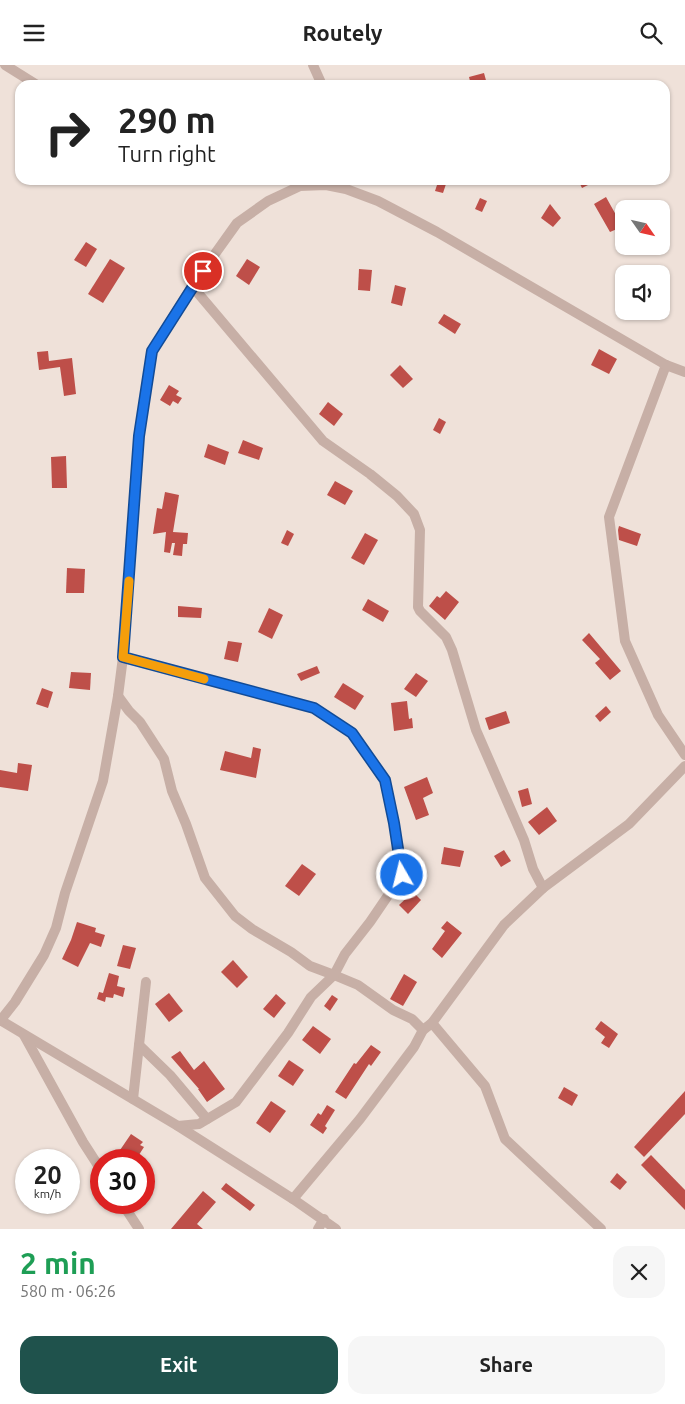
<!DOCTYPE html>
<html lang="en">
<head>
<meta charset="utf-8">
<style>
  :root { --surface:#fff; --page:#f6f6f6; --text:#222; --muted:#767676; --accent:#1f524c }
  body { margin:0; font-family:Ubuntu,sans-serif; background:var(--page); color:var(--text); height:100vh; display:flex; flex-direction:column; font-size:19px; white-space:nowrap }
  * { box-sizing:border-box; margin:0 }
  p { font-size:16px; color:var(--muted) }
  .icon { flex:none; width:28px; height:28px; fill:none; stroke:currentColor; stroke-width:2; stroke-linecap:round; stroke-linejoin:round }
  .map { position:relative; height:1164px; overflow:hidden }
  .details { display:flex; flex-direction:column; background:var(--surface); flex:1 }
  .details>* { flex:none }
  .hud { position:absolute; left:15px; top:15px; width:655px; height:105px; border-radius:15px; box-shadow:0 1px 4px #0004; background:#fff; color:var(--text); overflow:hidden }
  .needle { width:32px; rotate:124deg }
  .buttons { position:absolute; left:615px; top:135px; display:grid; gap:10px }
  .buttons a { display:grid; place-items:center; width:55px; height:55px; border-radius:10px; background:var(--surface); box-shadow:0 1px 4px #0004; font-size:25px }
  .speed { position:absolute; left:15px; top:1084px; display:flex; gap:10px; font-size:25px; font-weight:700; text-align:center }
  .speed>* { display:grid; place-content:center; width:65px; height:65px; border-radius:50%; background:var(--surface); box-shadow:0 1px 4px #0004; line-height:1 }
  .speed small { font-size:12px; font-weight:400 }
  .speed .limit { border:8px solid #d22; background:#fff; color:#111 }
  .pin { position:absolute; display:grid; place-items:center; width:42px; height:42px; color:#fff; margin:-21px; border:2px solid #fff; border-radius:50%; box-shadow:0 1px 5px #0007 }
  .me { position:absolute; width:55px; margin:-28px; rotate:352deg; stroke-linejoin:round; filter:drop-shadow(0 0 4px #0008) }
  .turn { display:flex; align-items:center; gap:18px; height:105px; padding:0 20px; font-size:22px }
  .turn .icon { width:65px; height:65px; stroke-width:2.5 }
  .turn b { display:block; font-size:35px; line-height:42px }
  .round { display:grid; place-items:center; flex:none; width:52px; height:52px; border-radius:15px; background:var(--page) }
  .headline { display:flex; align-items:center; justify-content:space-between; height:85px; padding:0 20px }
  h1 { font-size:30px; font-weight:600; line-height:38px; color:#1e9e55 }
  .button { display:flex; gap:10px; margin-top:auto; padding:10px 20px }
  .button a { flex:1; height:58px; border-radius:15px; background:var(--accent); color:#fff; font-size:20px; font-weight:600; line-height:58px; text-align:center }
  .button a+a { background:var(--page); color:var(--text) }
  header { display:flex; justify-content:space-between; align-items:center; height:65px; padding:0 20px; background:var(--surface); font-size:22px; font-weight:600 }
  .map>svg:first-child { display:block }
  .building { fill:#be4f49 }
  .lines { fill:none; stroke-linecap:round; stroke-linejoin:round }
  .minor { stroke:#c7afa6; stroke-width:10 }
  .route-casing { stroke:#114b97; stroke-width:12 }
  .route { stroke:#1a73e8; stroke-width:9 }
  .slow { stroke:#f59e0b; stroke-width:9 }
</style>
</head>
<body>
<header><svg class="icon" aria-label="menu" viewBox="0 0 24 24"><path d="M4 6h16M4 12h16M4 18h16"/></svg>Routely<svg class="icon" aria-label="search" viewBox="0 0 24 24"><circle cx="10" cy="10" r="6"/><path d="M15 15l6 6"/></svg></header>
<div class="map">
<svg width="685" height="1164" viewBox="0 0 685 1164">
  <rect width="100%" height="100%" fill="#efe1d9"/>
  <g class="building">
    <path d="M484,8L487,19L471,20L469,12Z"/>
    <path d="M578,115H598L582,123Z"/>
    <path d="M438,117L446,119L443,128L435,126Z"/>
    <path d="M606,132L616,150L624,146V161L610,167L594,139Z"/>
    <path d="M480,133L487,136L482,147L475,144Z"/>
    <path d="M550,139L561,153L553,162L541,153Z"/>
    <path d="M86,177L97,184L86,202L74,195Z"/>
    <path d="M110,194L125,203L103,238L88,229Z"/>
    <path d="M247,194L260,202L249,220L236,211Z"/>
    <path d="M359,204L372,205L370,226L358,225Z"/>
    <path d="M395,220L406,223L402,241L391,238Z"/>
    <path d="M444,249L461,259L455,269L438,258Z"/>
    <path d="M599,284L617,294L609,309L591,300Z"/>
    <path d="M48,286L49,296L72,293L76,329L64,331L60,302L39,305L37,287Z"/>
    <path d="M400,300L413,314L403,323L390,310Z"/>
    <path d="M169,320L179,326L176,330L182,333L178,339L173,336L170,341L160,335Z"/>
    <path d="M328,337L343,349L334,361L319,349Z"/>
    <path d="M439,353L446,357L440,369L433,365Z"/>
    <path d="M243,375L263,383L259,395L238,388Z"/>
    <path d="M208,379L229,387L225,400L204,392Z"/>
    <path d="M66,391L67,423H52L51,392Z"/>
    <path d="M335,416L353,426L345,440L327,430Z"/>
    <path d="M165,427L179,430L173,467L188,468L187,479H183L182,491L173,490L175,478H172L170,488L164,487L166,467L153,469L157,443L162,444Z"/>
    <path d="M619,461L641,469L637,481L619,475L618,465Z"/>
    <path d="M287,465L294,469L288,481L281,478Z"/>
    <path d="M365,468L378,475L364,500L351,493Z"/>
    <path d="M67,503L85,504L84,528H66Z"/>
    <path d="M446,526L459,537L445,555L429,541L437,531L440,533Z"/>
    <path d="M368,534L389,546L383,557L362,545Z"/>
    <path d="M178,541L202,543L201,553L178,552Z"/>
    <path d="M269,543L283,550L272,574L258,567Z"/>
    <path d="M589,568L621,606L610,615L595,598L600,594L582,575Z"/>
    <path d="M228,576L242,578L238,597L224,594Z"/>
    <path d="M317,601L320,608L301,616L297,609Z"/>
    <path d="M71,607L91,608L90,625L69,623Z"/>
    <path d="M416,608L428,616L416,632L404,624Z"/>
    <path d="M343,618L364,631L355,645L334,632Z"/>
    <path d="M42,623L53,627L48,643L36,639Z"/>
    <path d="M407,636L409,654L412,653L413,663L394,666L391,638Z"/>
    <path d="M606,641L611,647L600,657L595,651Z"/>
    <path d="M506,646L510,658L489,665L485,653Z"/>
    <path d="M253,682L261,684L256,713L220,705L225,686L251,693Z"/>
    <path d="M18,698L32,700L28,726L0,722V705L17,708Z"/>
    <path d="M427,712L433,728L423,733L429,750L416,755L404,722Z"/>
    <path d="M528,723L532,739L522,742L518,726Z"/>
    <path d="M547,742L557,756L539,770L528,757Z"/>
    <path d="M444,782L464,786L460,802L441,799Z"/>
    <path d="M504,785L511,796L501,802L494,791Z"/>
    <path d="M302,799L316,809L299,831L285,821Z"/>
    <path d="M413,827L421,835L408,849L399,840Z"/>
    <path d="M447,856L462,868L442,893L432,884L445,866L441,863Z"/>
    <path d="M77,857L96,863L95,867L105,870L101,882L90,878L78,902L62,894L71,875Z"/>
    <path d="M123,880L136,883L130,904L117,901Z"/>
    <path d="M233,895L248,912L237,923L221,907Z"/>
    <path d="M109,908L119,911L117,921L125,923L123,932L114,929L113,933L106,932L105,937L97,934L99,927L103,928Z"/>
    <path d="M404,909L417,917L403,941L390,934Z"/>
    <path d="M169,928L183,946L169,957L155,939Z"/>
    <path d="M276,929L286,938L274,953L263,944Z"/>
    <path d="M332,930L338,934L330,946L324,941Z"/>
    <path d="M601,956L618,969L609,983L601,978L605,972L595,964Z"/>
    <path d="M313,961L331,974L320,989L302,975Z"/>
    <path d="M371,980L381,987L371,1001L369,999L346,1034L335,1027L354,998L356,999Z"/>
    <path d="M180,986L194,1005L204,996L225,1024L207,1037L198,1024H199L171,992Z"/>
    <path d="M289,995L304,1005L293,1021L278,1011Z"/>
    <path d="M564,1022L578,1030L572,1041L558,1033Z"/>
    <path d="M685,1026V1049L644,1092L634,1082Z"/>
    <path d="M271,1036L286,1046L270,1068L256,1058Z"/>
    <path d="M327,1040L335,1045L325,1061L327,1063L323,1069L310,1060L318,1048L321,1050Z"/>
    <path d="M131,1069L143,1077L140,1080L144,1082L137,1093L132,1090L128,1095L118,1088Z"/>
    <path d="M651,1090L685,1125V1145L641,1100Z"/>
    <path d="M617,1108L627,1117L620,1125L610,1117Z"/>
    <path d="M226,1118L255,1140L250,1146L221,1124Z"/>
    <path d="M203,1126L216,1137L197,1159L203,1164H171Z"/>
  </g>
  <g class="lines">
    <g class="minor">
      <path d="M5,0L37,20"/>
      <path d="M313,0L322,20"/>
      <path d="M192,221L323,376L370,409L397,431L414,449L420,465L418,542L420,546L446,572L452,585L476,665L524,775L533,804L543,823"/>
      <path d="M666,300L609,452L625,576L658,650L685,690"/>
      <path d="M123,592L314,643L352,668L385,715L394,759L402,810L370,857L345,889L334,910L358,920L393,945L412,954L423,965"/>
      <path d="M118,631L129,646L140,657L164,694L172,726L186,759L205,813L235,851L252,864L291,887L310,901L334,910L311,932L288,968L236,1037L199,1059L178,1061"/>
      <path d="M0,955L178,1061L293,1134L336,1164"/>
      <path d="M0,956L15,937L44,890L56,863L65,828L103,716L118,631L123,592L139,371L152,286L192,221L237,158L268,136L300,121L326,120L346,124L378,136L437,167L666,300L685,307"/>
      <path d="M432,958L485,1021L505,1074L601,1164"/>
      <path d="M24,970L83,1077L101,1105"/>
      <path d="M139,980L170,1010L207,1054"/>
      <path d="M133,1034L146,917"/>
      <path d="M293,1134L360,1054L414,982L423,965L432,958L504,860L543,823L629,759L685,701"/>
      <path d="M122,1138L139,1164"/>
      <path d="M318,1164L324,1154"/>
    </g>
  </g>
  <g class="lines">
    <defs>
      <path id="route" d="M203,206L152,286L139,371L123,592L314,643L352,668L385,715L394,758L402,810"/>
    </defs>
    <use href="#route" class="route-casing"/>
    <use href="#route" class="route"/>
    <path class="slow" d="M129,516L123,592L204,614"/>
  </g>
</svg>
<div class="buttons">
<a><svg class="needle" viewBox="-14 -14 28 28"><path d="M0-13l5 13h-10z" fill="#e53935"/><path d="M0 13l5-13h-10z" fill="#767676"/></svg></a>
<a><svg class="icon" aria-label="sound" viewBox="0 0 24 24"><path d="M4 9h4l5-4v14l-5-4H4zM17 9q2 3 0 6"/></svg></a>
</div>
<div class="speed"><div>20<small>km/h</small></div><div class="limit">30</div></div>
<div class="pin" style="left:203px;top:206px;background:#d93025"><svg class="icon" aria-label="arrive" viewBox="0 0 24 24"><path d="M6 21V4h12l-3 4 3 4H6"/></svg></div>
<svg class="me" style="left:402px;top:810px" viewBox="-20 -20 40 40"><circle r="17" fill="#1a73e8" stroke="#fff" stroke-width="3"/><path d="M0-11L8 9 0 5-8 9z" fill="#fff"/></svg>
<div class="hud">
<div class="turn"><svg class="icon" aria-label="right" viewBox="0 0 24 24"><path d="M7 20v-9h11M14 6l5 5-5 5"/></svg><div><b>290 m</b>Turn right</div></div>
</div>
</div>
<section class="details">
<div class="headline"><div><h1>2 min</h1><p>580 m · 06:26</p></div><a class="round"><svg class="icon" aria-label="close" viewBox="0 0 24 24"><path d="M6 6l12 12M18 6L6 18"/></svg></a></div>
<div class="button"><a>Exit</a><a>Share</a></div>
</section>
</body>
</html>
